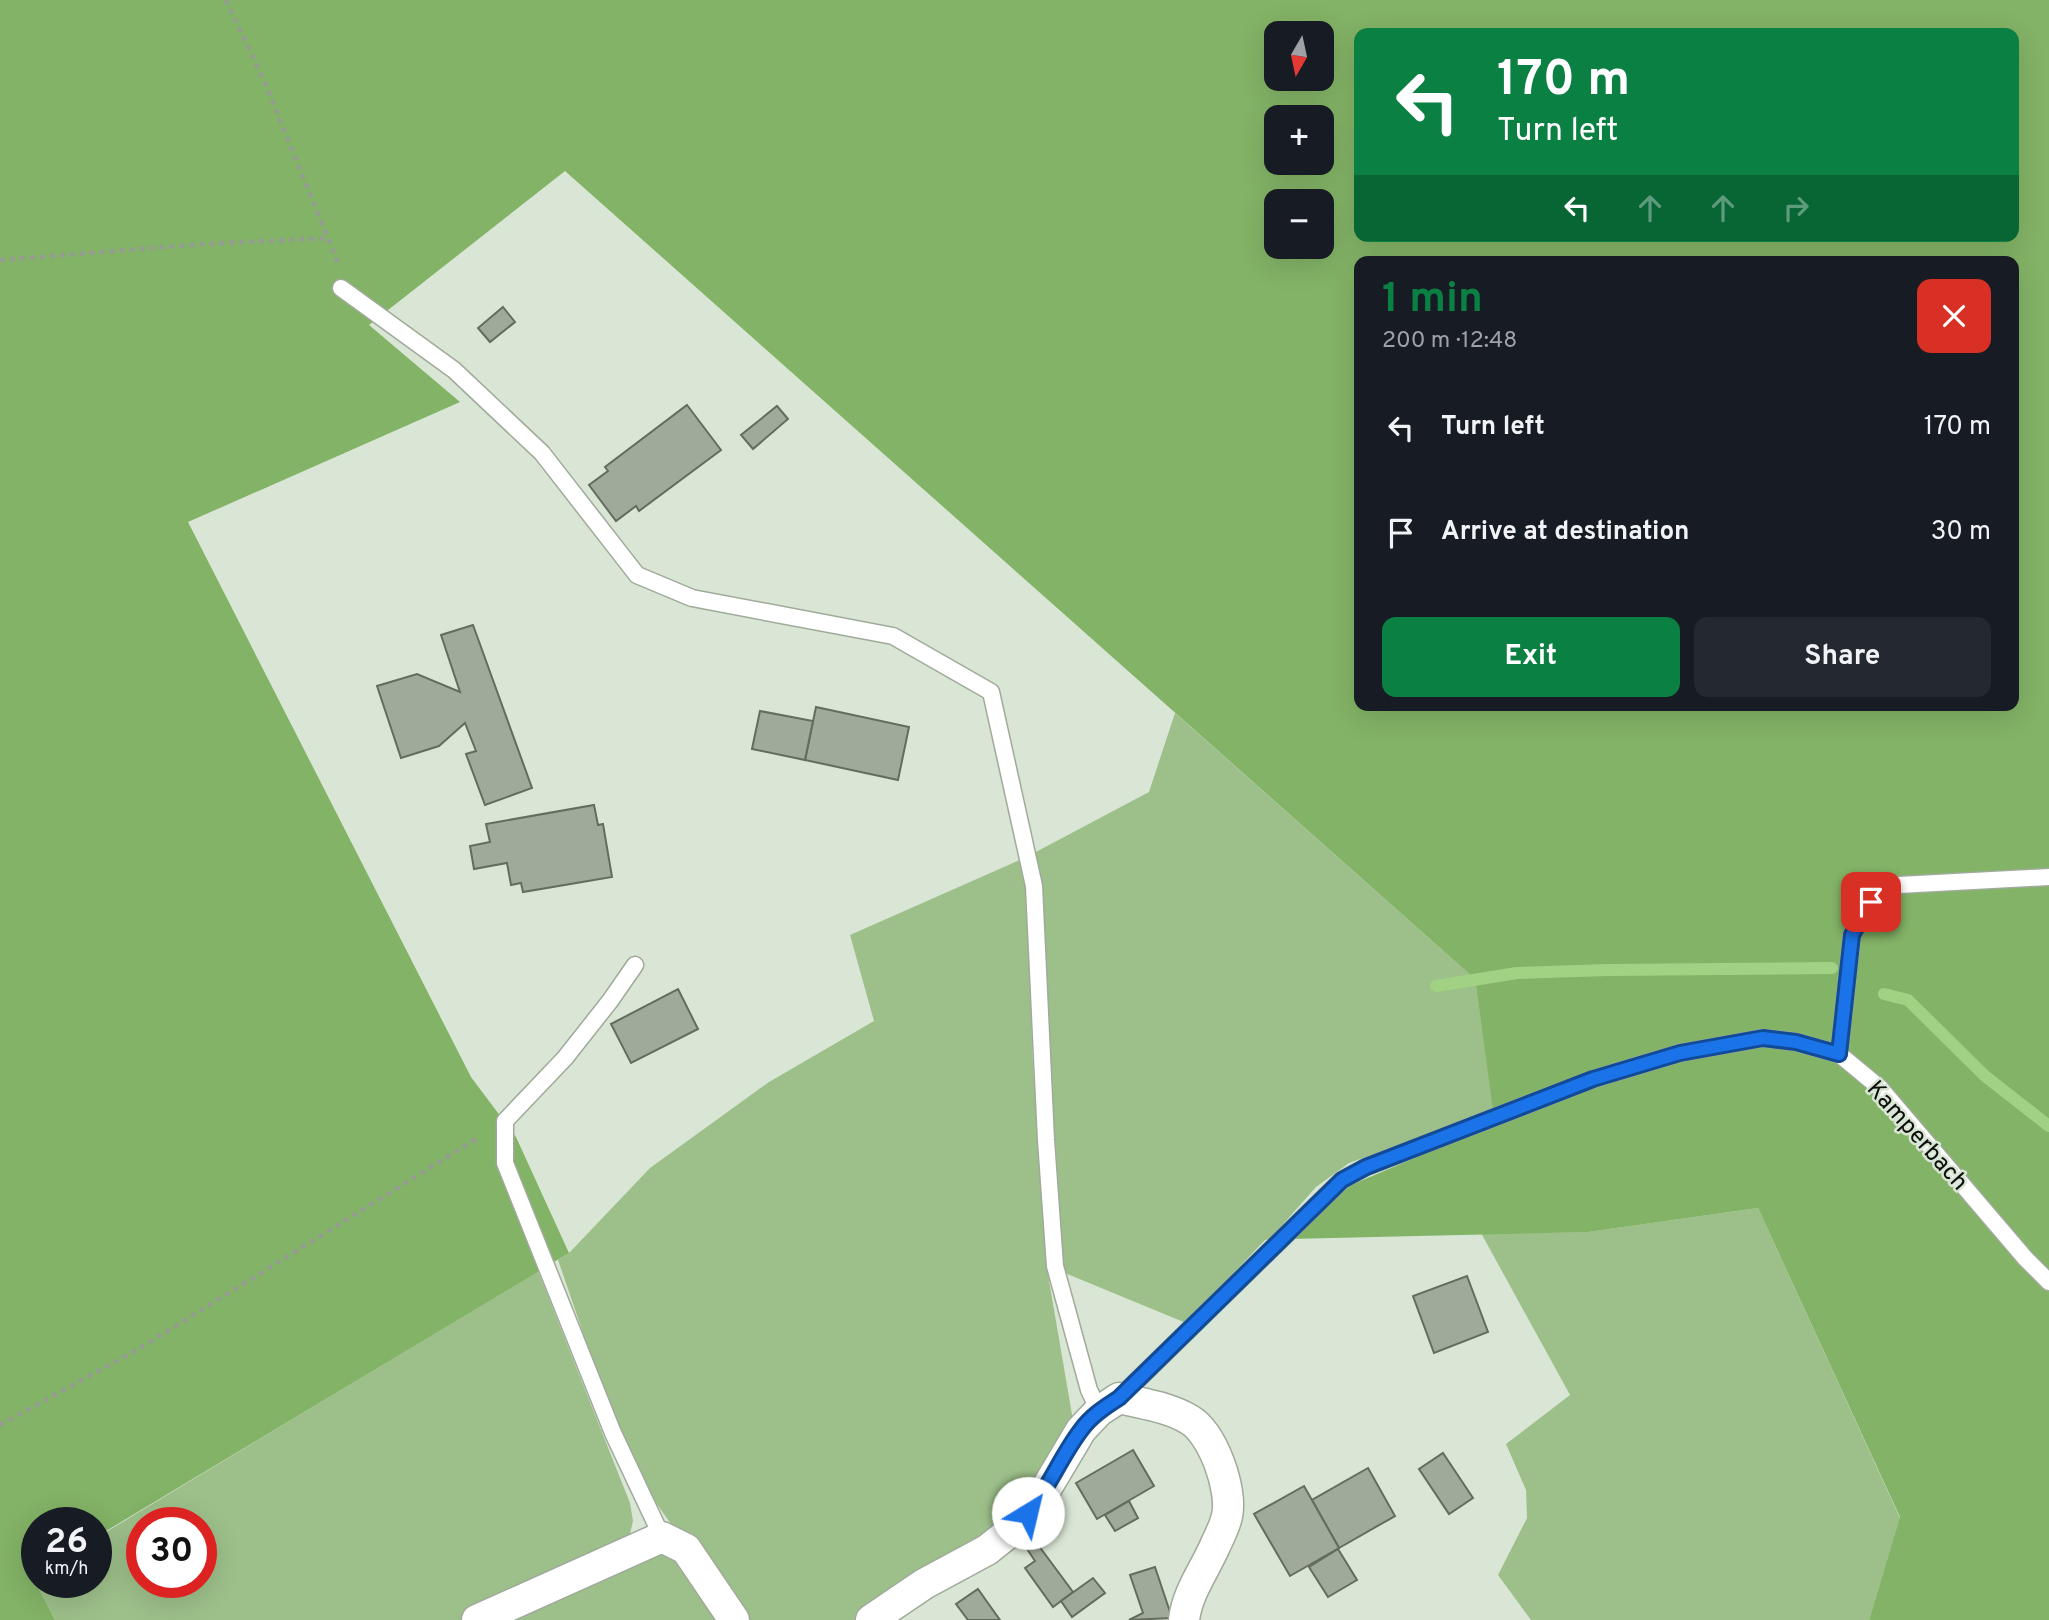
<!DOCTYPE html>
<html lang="en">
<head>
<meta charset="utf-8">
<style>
  :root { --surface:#171b24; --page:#242831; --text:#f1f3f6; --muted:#9ea1a6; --accent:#0b8043 }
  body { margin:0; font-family:Overpass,sans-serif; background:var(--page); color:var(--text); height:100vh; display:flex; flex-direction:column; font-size:26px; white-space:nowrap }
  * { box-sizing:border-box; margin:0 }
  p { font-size:23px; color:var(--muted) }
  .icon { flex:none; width:38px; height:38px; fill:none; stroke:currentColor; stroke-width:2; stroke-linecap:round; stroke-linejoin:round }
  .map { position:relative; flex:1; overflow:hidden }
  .drawer { position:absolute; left:1354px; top:256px; width:665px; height:455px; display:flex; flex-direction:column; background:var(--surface); border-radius:14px; box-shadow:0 7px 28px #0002 }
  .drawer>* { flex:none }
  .banner { position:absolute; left:1354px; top:28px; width:665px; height:214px; border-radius:14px; box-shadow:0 7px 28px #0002; background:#0b8043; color:#fff; overflow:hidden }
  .needle { width:46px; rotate:189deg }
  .tools { position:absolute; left:1264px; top:21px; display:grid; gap:14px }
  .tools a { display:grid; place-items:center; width:70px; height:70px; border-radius:14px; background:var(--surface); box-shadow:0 7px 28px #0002; font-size:35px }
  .speed { position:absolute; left:21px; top:1507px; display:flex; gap:14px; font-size:35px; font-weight:700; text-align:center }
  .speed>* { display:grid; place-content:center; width:91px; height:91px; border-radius:50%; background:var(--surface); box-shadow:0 7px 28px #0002; line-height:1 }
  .speed small { font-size:18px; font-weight:400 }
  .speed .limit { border:10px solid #d22; background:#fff; color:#111 }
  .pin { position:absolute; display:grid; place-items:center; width:60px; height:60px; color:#fff; margin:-30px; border-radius:14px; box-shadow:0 4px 10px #0006 }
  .me { position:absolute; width:77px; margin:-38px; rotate:36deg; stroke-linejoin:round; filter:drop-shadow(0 0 5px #0008) }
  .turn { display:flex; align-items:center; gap:24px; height:147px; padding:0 28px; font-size:32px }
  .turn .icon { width:91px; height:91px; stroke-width:2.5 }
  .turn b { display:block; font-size:49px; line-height:60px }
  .lanes { display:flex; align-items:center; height:66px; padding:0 28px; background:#0003; justify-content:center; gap:35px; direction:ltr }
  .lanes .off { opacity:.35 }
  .round { display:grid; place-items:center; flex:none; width:74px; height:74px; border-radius:14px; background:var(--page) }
  .overview { display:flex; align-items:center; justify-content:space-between; height:119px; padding:0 28px }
  h1 { font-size:42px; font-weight:700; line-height:52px; color:var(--accent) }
  .primary-button { display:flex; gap:14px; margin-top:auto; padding:14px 28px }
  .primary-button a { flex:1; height:80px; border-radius:14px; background:var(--accent); color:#fff; font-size:28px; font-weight:700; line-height:80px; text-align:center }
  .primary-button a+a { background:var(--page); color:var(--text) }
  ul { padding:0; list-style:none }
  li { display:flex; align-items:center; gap:21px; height:105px; padding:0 28px }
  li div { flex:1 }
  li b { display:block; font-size:26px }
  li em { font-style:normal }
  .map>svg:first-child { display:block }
  .green { fill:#9dc08a; fill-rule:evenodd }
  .forest { fill:#83b366; fill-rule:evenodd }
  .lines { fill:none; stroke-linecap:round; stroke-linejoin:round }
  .stream { stroke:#a1d284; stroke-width:12 }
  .building { fill:#a0aa9a; stroke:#636d5e; stroke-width:2 }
  .lane-casing { stroke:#9faa9a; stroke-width:19 }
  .street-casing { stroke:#9faa9a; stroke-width:33 }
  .path { stroke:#949d90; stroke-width:4.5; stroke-dasharray:5 5; stroke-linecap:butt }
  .lane { stroke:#fff; stroke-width:16 }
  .street { stroke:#fff; stroke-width:30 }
  .route-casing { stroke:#114b97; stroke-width:18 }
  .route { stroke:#1a73e8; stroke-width:12 }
  .labels { text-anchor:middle; stroke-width:5; stroke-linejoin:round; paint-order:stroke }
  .street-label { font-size:24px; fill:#0b0e09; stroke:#dae6d5 }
</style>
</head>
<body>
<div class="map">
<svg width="2049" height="1620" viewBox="0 0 2049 1620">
  <rect width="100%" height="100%" fill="#dae6d5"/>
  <g class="green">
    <path d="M1175,713L1475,979L1494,1111L1349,1163L1316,1187L1270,1239L1265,1240L1186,1323L1060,1271L1057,1164L1032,854L1149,792Z"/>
    <path d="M1022,859L1029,889L1032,1047L1046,1263L1074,1426L1005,1524L895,1592L854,1620H748L676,1531L649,1493L618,1426L591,1356L558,1260L570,1252L650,1168L769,1082L874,1021L850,935Z"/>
    <path d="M1758,1208L1900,1518L1869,1620H1531L1498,1575L1527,1518L1526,1490L1506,1444L1570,1395L1481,1233L1587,1232Z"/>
    <path d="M538,1271L630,1503L633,1521L629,1538L559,1576L461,1620H55L32,1577L37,1574V1582H96V1538ZM142,1522H201V1582H142Z"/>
    <path d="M650,1555H667L679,1561L722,1620H503Z"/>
  </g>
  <path class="forest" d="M0,0H2049V1620H1869L1900,1517L1758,1208L1588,1232L1289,1239L1351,1185L1495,1124L1475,979L565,171L369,325L460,402L188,522L471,1077L516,1137L569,1253L96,1537V1522H37V1573L32,1576L55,1620H0ZM1276,33H1321V79H1276ZM1360,33H2014V236H1360ZM1276,117H1321V163H1276ZM1276,201H1321V247H1276ZM1360,261H2014V705H1360Z"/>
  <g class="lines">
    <g class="stream">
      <path d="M1436,986L1517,973L1608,970L1832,968"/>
      <path d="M1884,994L1908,1000L1985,1076L2049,1126"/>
    </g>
  </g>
  <g class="building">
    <path d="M503,307L515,322L490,342L478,328Z"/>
    <path d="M687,405L721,450L639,511L636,506L616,521L589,485L608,471L605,467Z"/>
    <path d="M777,406L788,419L753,449L741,435Z"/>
    <path d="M473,625L532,788L485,805L466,754L476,751L465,723L439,746L401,758L377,686L417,674L460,692L441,635Z"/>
    <path d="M816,707L909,727L898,780L805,760Z"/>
    <path d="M760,711L813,721L805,760L752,749Z"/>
    <path d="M594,805L598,825L603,824L612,877L523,892L521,883L511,885L507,863L474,869L470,846L490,842L486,824Z"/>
    <path d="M678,989L698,1029L631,1063L611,1024Z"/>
    <path d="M1467,1276L1488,1332L1434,1353L1413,1296Z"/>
    <path d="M1133,1450L1154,1486L1097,1519L1076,1483Z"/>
    <path d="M1443,1453L1473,1498L1449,1514L1419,1469Z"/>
    <path d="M1368,1468L1395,1516L1339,1548L1312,1500Z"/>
    <path d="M1304,1486L1339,1548L1290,1576L1254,1514Z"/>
    <path d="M1129,1501L1138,1518L1115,1531L1105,1515Z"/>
    <path d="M1036,1542L1073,1592L1053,1607L1025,1568L1035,1561L1027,1549Z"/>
    <path d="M1338,1549L1357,1580L1328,1597L1309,1567Z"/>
    <path d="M1155,1567L1172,1618L1129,1620L1143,1613L1130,1575Z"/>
    <path d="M1093,1578L1105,1593L1072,1617L1061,1601Z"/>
    <path d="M978,1589L1000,1620H968L956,1604Z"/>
  </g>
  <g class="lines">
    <defs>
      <g id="lane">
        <path d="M341,288L454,370L542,453L637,575L692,598L893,636L991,692L1034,886L1046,1140L1055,1266L1089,1390L1099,1411"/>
        <path d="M635,965L610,1001L565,1058L505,1121V1163L613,1433L662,1537"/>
        <path d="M1839,1054L1852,935L1880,886L2049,877"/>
        <path d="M1119,1398L1342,1180L1366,1167L1593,1079L1680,1053L1763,1038L1796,1042L1839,1054L1880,1088L2025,1258L2049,1282"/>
      </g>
      <g id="street">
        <path d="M477,1620L662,1537L686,1549L734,1620"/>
        <path d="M871,1620L924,1584L987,1550L1016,1527L1040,1499L1081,1430L1099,1411L1119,1398C1143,1404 1169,1407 1190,1420C1213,1434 1233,1490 1227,1516C1225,1526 1219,1537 1215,1546C1204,1571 1187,1593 1184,1620"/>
      </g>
    </defs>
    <use href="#lane" class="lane-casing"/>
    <use href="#street" class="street-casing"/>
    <g class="path">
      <path d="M226,0L265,83L338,263"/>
      <path d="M0,260L204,244L329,238"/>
      <path d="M0,1425L140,1348L476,1139"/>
    </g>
    <use href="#lane" class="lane"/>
    <use href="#street" class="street"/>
  </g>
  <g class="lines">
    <defs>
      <path id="route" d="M1028,1513C1049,1488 1061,1456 1081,1430C1091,1416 1105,1407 1119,1398L1342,1180L1366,1167L1593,1079L1680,1053L1763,1038L1796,1042L1839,1054L1852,935L1871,902"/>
    </defs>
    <use href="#route" class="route-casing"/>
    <use href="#route" class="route"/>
  </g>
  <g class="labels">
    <g class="street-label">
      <text transform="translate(1918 1135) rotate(48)" y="8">Kamperbach</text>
    </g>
  </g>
</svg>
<div class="tools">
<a><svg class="needle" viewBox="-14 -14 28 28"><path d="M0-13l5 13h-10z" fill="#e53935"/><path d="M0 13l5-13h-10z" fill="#9ea1a6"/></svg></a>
<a>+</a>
<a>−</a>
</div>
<div class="speed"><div>26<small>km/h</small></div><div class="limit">30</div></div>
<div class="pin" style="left:1871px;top:902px;background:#d93025"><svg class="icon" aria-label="arrive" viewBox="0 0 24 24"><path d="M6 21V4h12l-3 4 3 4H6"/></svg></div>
<svg class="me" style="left:1028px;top:1513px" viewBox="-20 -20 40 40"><circle r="19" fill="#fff"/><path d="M0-13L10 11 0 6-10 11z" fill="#1a73e8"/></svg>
<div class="banner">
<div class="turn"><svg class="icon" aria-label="left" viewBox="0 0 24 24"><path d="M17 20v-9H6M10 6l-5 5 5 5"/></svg><div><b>170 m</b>Turn left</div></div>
<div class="lanes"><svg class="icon" aria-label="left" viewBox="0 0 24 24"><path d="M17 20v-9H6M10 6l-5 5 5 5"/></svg><svg class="icon off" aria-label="ahead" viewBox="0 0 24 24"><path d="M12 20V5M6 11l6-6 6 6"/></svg><svg class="icon off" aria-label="ahead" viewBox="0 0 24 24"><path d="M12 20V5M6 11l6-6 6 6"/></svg><svg class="icon off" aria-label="right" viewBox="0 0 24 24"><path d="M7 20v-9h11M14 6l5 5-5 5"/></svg></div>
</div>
<section class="drawer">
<div class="overview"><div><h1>1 min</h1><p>200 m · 12:48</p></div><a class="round" style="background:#d93025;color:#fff"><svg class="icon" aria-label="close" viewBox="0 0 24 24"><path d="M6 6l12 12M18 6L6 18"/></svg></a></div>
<ul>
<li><svg class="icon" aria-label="left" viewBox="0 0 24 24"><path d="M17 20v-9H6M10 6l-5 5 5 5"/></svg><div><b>Turn left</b></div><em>170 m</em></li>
<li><svg class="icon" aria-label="arrive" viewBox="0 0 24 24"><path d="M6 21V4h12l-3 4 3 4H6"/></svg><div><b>Arrive at destination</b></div><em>30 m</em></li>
</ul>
<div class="primary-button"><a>Exit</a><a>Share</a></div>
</section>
</div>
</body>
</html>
